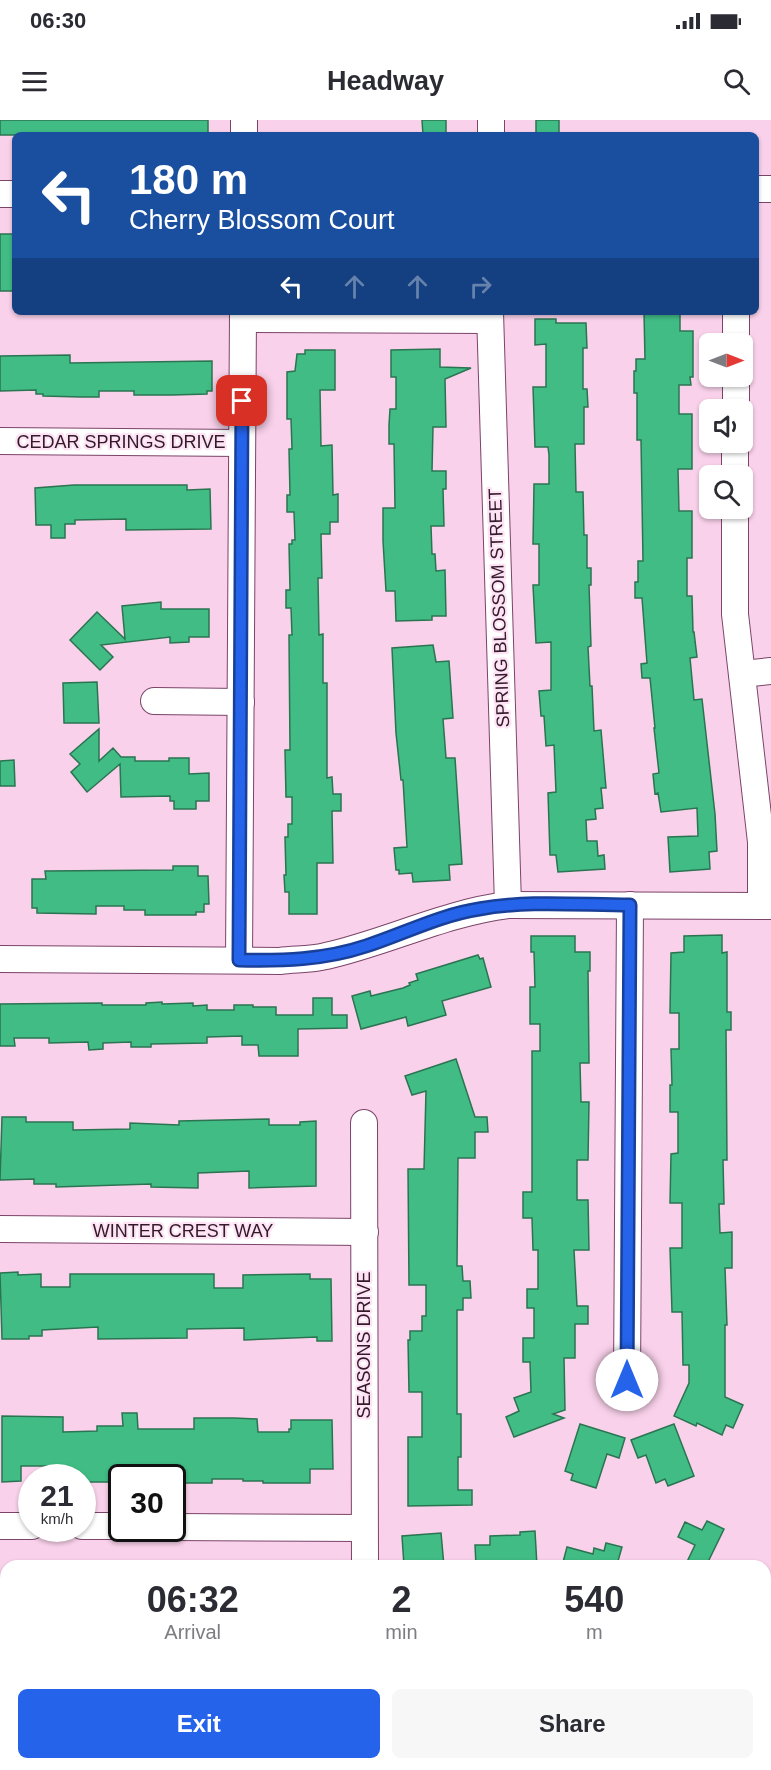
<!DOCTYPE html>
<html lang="en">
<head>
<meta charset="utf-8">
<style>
  :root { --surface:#fff; --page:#f7f7f7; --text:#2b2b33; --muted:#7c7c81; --accent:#2563eb }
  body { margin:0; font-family:Arial,sans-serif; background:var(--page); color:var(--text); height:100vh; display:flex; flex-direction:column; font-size:22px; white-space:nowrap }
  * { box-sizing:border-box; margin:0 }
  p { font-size:20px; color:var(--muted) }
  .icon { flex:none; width:33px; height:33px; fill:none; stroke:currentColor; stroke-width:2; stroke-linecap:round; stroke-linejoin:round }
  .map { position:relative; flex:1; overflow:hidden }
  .side { position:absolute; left:0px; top:1440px; width:771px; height:210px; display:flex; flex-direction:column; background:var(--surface); border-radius:18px 18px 0 0; box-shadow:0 2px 4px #0004 }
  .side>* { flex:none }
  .banner { position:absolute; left:12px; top:12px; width:747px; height:183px; border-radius:9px; box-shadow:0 2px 4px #0004; background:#1a4fa0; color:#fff; overflow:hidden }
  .needle { width:39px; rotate:90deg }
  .controls { position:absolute; left:699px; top:213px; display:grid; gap:12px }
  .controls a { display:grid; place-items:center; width:54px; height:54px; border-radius:9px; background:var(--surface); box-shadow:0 2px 4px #0004; font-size:30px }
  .speed { position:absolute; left:18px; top:1344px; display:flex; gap:12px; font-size:30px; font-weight:700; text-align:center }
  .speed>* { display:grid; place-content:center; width:78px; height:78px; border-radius:50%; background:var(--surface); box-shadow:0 2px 4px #0004; line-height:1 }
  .speed small { font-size:15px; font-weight:400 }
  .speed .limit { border:3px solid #111; border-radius:9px; background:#fff; color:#111 }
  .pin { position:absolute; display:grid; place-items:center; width:51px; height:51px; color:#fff; margin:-26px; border-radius:12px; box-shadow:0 3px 9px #0006 }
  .me { position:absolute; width:66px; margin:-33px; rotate:0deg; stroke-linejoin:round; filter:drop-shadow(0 0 4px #0008) }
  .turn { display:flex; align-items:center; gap:21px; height:126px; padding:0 18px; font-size:27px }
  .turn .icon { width:78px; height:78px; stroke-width:2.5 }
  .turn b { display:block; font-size:42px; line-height:51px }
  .lanes { display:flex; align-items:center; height:57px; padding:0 18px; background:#0003; justify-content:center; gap:30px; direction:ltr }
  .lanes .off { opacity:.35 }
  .eta { display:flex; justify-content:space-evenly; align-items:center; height:102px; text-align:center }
  .eta b { font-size:36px; font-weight:700; line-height:42px }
  .action { display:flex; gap:12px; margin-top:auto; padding:12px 18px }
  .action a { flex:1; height:69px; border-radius:9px; background:var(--accent); color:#fff; font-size:24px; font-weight:700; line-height:69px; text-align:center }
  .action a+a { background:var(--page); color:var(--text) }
  .status { display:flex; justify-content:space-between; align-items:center; height:42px; padding:0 30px; background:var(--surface); direction:ltr }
  .status svg { height:16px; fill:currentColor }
  header { display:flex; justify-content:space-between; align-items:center; height:78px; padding:0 18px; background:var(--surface); font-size:27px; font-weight:700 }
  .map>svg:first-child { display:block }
  .building { fill:#41bc85; stroke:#2b7452; stroke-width:1.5 }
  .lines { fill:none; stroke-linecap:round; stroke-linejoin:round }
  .minor-casing { stroke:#7b4469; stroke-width:28 }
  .minor { stroke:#fff; stroke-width:26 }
  .route-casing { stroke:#184099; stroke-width:15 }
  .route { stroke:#2563eb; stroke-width:10 }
  .labels { text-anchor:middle; stroke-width:4.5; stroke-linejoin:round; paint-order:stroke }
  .street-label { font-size:18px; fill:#321a2a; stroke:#fee3f4 }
</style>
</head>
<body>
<div class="status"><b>06:30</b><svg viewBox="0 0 49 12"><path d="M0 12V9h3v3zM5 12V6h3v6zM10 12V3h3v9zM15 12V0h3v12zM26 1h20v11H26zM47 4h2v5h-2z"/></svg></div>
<header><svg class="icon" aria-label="menu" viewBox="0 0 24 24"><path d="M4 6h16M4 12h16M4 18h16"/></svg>Headway<svg class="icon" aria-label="search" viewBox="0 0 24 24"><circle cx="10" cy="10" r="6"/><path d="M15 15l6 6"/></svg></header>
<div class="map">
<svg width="771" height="1650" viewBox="0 0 771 1650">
  <rect width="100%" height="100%" fill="#f9d1ea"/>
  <g class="building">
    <rect x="0" y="0" width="208" height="15"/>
    <path d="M422,0H446V15H423Z"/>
    <rect x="536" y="0" width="23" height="15"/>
    <rect x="0" y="114" width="15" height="57"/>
    <path d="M644,192H680V211H693V257H690L691,265H679V294H692V349H678L679,391H692V438H687V476H692L693,512H694L697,537L690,538L694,580L702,579L715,694L717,731L709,732L710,749L670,752L668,717L698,716L697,688L661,692L658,673L655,674L653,654L659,653L654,608H655L650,558H642L641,544L647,543L642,478H635V462H638V441H643L641,320H637V273H634V251H636V239H645Z"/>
    <path d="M535,199H556V203H586L587,228H583V269H587L588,287H584V324H575L576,372H583L584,415H587V448H591V465H589L591,526L588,527L590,566H592L594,611L601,610L606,668H601L603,688L595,689L596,699L586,700L587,721H597L598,736L604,735L605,749L558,752L556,735H550L548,673L556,672L554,625L546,626L544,596H541L539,571L551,570V522L536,523L533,465H539V424H533L534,364H549V335L548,327H535L533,267H546V224L535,225Z"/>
    <path d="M440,229V247L471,248L445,259L446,307H433L432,351H446V369H443L444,406H431L432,434H435L436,451L445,450L446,496H432V500L396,501L395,471H386L383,421V388H395L394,324H389V305L390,289H396V257H391V230Z"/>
    <path d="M305,230H335V270H320L321,326L332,325L333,375L338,374V402H330V414H321L322,458H318L319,515L323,514V563H327V658L332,657L333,674H341V691H332L333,743H317V794H289V772H285L284,755H286L285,717H288V704H292V677H286L285,630H290L289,515H292L291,488H286V470H290L289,424H292V420H295L294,392H287V375H290L289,329H292L291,299H287V252L295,251L297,234H305Z"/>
    <path d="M70,235V243L212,241V271H207V274L172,275H134V271H99V277H81L43,276V274H36V270L0,271V236Z"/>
    <path d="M74,365H187V370L210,369L211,409L126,410V399L75,400V404H65V418H51V405H36L35,368Z"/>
    <path d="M161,482V489H209V517H189V522L170,523V517L101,525L113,537L100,550L70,520L97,492L125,519L122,486Z"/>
    <path d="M433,525L436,542L449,541L453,598L443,599L446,638H455L462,744L449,745L450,760L413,762L412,753L399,754V750H396L394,728L407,727L403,660H401L396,613L392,528Z"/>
    <path d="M97,562L99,603H64L63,563Z"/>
    <path d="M99,609V641L113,628L121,637H135V641H169V638H189V654L209,653V681H196V689H174V681H170V676L121,677L120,644L87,672L71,652L80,644L70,634Z"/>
    <path d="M14,640L15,666H0V641Z"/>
    <path d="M173,746H198V756H208L209,784H204V792H196V795H145V790H124V786H96V794L37,793V788H32V759H46L45,751L173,750Z"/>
    <path d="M722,815V833L727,832V892H731V910H726L727,1040H723L724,1084H719L720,1113L732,1112V1148H725L727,1205H725V1277L743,1285L733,1308L726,1305L722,1315L697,1303L696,1306L674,1296L689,1263V1245H683L682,1192H672L670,1128H682V1083H670L671,1034L678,1033V992H670V965H672L671,929H679V893H670L671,833L684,832V816Z"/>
    <path d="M531,816H575V832H590V851H588L589,943H580L581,982H589L588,1040H577V1080H588L589,1130H574L577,1186H588V1204H575V1238H564L565,1290L553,1294L564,1298L514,1317L506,1297L519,1291L514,1278L531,1272L530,1242H523V1218H534V1188H527V1169H538V1130H533L532,1098H523V1072H532V931H540V904H530V867H535L534,832H531Z"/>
    <path d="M478,835L480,839L483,838L491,867L442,881L446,895L408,906L406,897L361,909L352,876L370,871L371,876L403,868L410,865L409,863L418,860L416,854Z"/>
    <path d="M313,878H332V895H347V908L298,909V936H259L258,925H242V916L207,917V923L151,924V927H131V922L103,923V929L89,930L88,922L49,923V918H14L15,926H0V884L102,883V885H146V883L162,882V884L193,883V886L207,885V890H234V885H253V887H276V895H313Z"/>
    <path d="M456,939L475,997H487L488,1012H475V1038H458L457,1146H462L463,1161H470L471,1178H463V1190H457V1294H461V1337H458V1370H472V1385L408,1386V1317H422V1272H409L408,1220H410V1211H422V1196H426V1165H409L408,1049H424L426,971L412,975L405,956Z"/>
    <path d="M2,997H26V1002H73V1010L130,1009V1003L179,1005V1001L269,999V1005H300V1002L316,1001V1066L249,1068V1051L198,1053V1068L151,1067V1064L56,1067V1064H34V1059L0,1060Z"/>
    <path d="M18,1152V1155L41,1154V1167H70V1154H214V1168H243V1155L310,1154V1159H331L332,1221H317V1217L244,1220V1208L187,1209V1218L98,1219V1207L42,1210V1216H29V1219H2L0,1153Z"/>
    <path d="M122,1293H137L138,1309H194V1298H234L257,1299L258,1312H289V1309H291V1300H332L333,1349H310V1363H263V1361H243V1359H212V1363H172V1358H167V1347H138V1358H115V1362H82V1358H49V1346H21V1361L2,1362V1296L63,1297V1312L97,1311V1306H123Z"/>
    <path d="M580,1304L625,1318L619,1338L607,1334L596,1368L571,1360L573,1354L565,1351Z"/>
    <path d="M674,1304L694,1356L668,1366L665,1359L656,1363L646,1335L638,1338L631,1320Z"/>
    <path d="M707,1401L724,1409L706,1446H685L695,1425L678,1417L685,1402L702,1410Z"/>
    <path d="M535,1411L537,1446H476L475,1425H490V1416L520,1415V1412Z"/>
    <path d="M441,1413L444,1446H404L402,1416Z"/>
    <path d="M606,1423L622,1427L618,1441L621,1442V1446H562L567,1427L593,1434L594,1428L604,1431Z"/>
  </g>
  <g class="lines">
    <defs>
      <g id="minor">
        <path d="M244,15V0"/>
        <path d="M491,15V0"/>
        <path d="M756,69H771"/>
        <path d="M0,74H15"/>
        <path d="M490,192L508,785"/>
        <path d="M243,199L489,200"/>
        <path d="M736,224V192"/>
        <path d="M736,290V256"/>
        <path d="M0,321L242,323"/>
        <path d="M735,356V322"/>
        <path d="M735,388V494L761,722V786"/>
        <path d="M742,554L771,551"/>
        <path d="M154,581L241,582"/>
        <path d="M0,839L280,841C295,839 311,840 326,836C388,822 444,793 508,785L771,786"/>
        <path d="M239,840L243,192"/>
        <path d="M364,1003L365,1446"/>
        <path d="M0,1109L365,1112"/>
        <path d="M627,1260L630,785"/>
        <path d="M0,1406H32"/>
        <path d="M82,1406H122"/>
        <path d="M172,1407L363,1408"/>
        <path d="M765,1609L771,1610"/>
        <path d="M414,1644L416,1650"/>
      </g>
    </defs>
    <use href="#minor" class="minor-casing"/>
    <use href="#minor" class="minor"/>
  </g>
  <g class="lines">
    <defs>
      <path id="route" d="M242,281L239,840C282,841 324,840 366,826C403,814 440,795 479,789C528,780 580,785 630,785L627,1260"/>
    </defs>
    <use href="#route" class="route-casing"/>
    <use href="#route" class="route"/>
  </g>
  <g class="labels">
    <g class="street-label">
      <text x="121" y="328">CEDAR SPRINGS DRIVE</text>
      <text transform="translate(499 488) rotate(-92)" y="6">SPRING BLOSSOM STREET</text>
      <text x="183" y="1117">WINTER CREST WAY</text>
      <text transform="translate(364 1225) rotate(-90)" y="6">SEASONS DRIVE</text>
    </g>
  </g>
</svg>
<div class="controls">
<a><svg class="needle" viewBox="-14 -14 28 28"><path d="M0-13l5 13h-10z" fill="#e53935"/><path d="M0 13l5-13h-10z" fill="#7c7c81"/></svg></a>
<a><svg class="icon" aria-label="sound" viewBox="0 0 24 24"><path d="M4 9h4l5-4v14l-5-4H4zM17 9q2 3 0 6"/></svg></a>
<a><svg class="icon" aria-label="search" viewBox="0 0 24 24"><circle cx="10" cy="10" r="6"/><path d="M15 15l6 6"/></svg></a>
</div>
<div class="speed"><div>21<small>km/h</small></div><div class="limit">30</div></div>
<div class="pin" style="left:242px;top:281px;background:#d93025"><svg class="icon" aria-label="arrive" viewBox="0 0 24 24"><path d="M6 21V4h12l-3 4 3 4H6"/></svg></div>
<svg class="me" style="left:627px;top:1260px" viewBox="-20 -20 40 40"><circle r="19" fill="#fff"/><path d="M0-13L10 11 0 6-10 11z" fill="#2563eb"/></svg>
<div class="banner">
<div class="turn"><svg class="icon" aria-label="left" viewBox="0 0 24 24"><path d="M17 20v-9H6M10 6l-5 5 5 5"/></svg><div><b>180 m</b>Cherry Blossom Court</div></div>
<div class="lanes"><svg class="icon" aria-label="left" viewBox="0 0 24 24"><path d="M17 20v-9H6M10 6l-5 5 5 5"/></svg><svg class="icon off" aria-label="ahead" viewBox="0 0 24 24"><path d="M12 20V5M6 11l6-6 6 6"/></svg><svg class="icon off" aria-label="ahead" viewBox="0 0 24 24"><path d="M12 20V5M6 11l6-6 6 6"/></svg><svg class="icon off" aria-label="right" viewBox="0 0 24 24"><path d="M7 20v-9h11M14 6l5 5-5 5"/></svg></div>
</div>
<section class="side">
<div class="eta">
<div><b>06:32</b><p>Arrival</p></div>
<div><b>2</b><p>min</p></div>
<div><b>540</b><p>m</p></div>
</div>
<div class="action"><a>Exit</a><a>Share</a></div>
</section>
</div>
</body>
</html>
